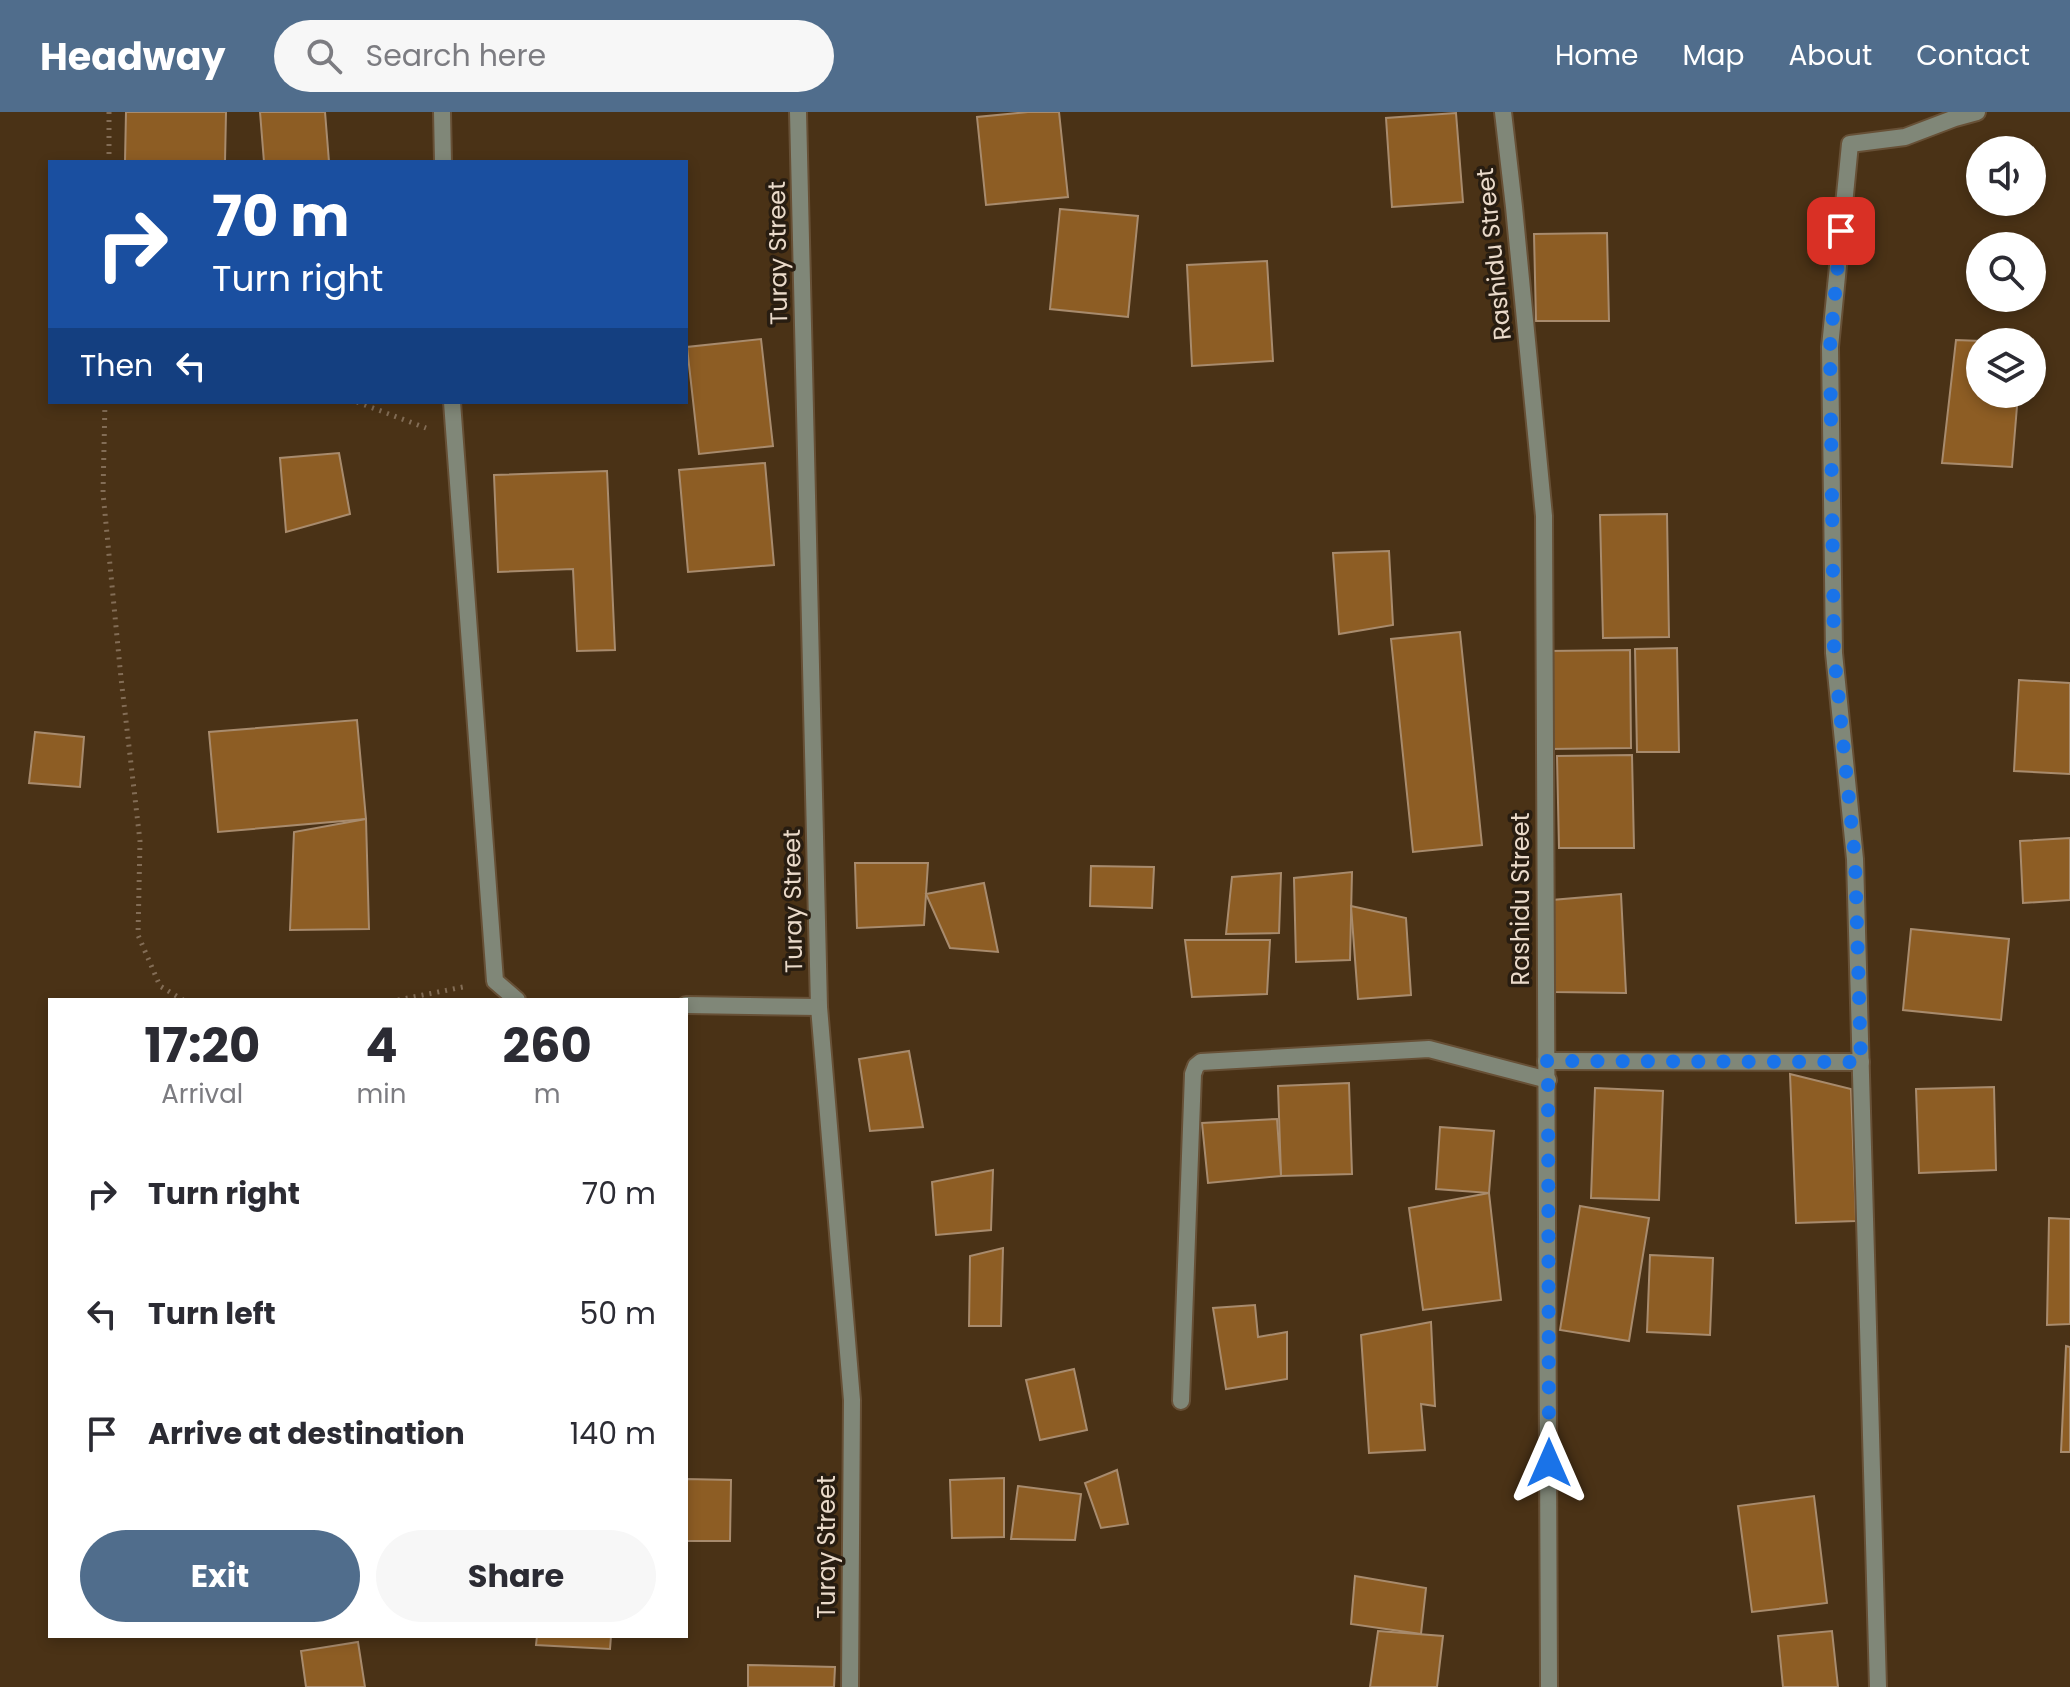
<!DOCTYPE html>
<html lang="en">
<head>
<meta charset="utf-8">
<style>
  :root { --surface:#fff; --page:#f7f7f7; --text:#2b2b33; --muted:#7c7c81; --accent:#506d8c }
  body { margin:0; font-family:Poppins,sans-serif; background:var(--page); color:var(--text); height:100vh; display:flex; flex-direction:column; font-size:30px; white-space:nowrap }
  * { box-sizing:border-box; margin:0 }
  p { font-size:26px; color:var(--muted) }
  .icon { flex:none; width:44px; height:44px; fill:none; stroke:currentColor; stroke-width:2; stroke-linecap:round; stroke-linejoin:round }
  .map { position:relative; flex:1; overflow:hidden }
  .details { position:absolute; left:48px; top:886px; width:640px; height:640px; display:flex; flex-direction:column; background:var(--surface); border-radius:0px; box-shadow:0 4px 12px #0003 }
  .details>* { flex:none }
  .hud { position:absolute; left:48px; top:48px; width:640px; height:244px; border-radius:0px; box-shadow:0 4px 12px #0003; background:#1a4fa0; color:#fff; overflow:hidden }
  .controls { position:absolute; left:1966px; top:24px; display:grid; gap:16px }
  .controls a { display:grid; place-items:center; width:80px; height:80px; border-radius:50%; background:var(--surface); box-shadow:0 4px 12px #0003; font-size:40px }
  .pin { position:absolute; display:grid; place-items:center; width:68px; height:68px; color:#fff; margin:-34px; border-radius:16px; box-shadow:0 4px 12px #0006 }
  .me { position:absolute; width:88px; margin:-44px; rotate:0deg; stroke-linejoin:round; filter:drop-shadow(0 0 6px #0008) }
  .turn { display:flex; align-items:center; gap:28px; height:168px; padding:0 32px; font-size:36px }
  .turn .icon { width:104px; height:104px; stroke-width:2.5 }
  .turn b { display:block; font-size:56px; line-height:68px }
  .then { display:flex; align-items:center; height:76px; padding:0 32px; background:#0003; gap:16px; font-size:30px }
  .eta { display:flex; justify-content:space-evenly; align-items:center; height:136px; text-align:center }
  .eta b { font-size:48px; font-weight:700; line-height:56px }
  .button { display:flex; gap:16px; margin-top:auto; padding:16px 32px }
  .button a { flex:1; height:92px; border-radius:48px; background:var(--accent); color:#fff; font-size:32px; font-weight:700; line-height:92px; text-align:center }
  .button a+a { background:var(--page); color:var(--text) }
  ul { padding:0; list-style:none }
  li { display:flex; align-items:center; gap:24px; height:120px; padding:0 32px }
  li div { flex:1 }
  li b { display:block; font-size:30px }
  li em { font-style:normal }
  header { display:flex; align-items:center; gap:48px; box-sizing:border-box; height:112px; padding:0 40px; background:var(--accent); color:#fff }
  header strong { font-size:38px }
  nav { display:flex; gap:44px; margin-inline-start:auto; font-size:28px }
  .search { width:560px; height:72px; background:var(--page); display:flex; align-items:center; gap:20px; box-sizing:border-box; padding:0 28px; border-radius:44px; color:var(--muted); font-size:30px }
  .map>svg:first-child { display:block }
  .building { fill:#8d5d24; stroke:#a88b6d; stroke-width:2 }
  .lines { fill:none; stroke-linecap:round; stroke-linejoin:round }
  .minor-casing { stroke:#675036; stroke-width:20 }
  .path { stroke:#836d56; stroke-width:5; stroke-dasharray:2 6; stroke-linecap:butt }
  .minor { stroke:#808778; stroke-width:16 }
  .route { stroke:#1a73e8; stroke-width:14; stroke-dasharray:0 25.2 }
  .labels { text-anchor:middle; stroke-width:7; stroke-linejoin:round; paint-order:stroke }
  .street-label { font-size:24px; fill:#eadaca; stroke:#281d11 }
</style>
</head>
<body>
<header>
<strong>Headway</strong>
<div class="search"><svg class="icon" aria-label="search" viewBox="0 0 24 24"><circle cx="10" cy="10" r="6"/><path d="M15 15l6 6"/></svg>Search here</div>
<nav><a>Home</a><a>Map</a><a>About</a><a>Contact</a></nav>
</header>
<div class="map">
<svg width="2070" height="1575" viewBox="0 0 2070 1575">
  <rect width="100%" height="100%" fill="#4a3216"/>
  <g class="building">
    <path d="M126,0H226L225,50H125Z"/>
    <path d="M260,0H325L329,50H264Z"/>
    <path d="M1028,0H1059L1068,85L986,93L977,5Z"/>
    <path d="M1456,1L1463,90L1392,95L1386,6Z"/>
    <path d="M1060,97L1138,104L1128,205L1050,197Z"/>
    <path d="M1607,121L1609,209H1536L1534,122Z"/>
    <path d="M1267,149L1273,249L1192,254L1187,153Z"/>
    <path d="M761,227L773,334L699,342L687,235Z"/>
    <path d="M1956,228L2007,230H1980V282H2018L2012,355L1942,351Z"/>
    <path d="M339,341L350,402L286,420L280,346Z"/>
    <path d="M765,351L774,453L688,460L679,358Z"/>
    <path d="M607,359L615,538L577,539L573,457L498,460L494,363Z"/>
    <path d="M1667,402L1669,525L1603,526L1600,403Z"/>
    <path d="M1389,439L1393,513L1339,522L1333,441Z"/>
    <path d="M1460,520L1482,733L1413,740L1391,527Z"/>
    <path d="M1677,536L1679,640H1637L1635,537Z"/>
    <path d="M1630,538L1631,636L1548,637L1547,539Z"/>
    <path d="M2019,568L2070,571V662L2014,659Z"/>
    <path d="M357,608L366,707L218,720L209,620Z"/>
    <path d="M35,620L84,625L80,675L29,671Z"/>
    <path d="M1632,643L1634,736H1559L1557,644Z"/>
    <path d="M366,707L369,817L290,818L294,720Z"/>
    <path d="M2070,726V788L2023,791L2020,729Z"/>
    <path d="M855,751H928L924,813L857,816Z"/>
    <path d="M1091,754L1154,755L1152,796L1090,794Z"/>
    <path d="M1352,760L1350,848L1296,850L1294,766Z"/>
    <path d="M1281,761L1279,821L1226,822L1232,765Z"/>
    <path d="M984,771L998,840L950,836L926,782Z"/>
    <path d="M1621,782L1626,881L1555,880L1552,788Z"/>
    <path d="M1351,794L1406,806L1411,883L1358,887Z"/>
    <path d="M1911,817L2009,827L2001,908L1903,898Z"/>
    <path d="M1185,828H1270L1267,882L1192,885Z"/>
    <path d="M909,939L923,1015L870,1019L859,947Z"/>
    <path d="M1790,962L1851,977L1856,1109L1796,1111Z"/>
    <path d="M1349,971L1352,1062L1281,1064L1278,974Z"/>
    <path d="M1994,975L1996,1058L1919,1061L1916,977Z"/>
    <path d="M1595,976L1663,979L1659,1088L1591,1086Z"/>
    <path d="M1277,1007L1281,1064L1208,1071L1202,1011Z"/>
    <path d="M1440,1015L1494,1019L1489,1081L1436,1077Z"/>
    <path d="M993,1058L991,1118L936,1123L932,1070Z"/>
    <path d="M1489,1081L1501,1188L1423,1198L1409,1096Z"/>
    <path d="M1580,1094L1649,1106L1629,1229L1560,1218Z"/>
    <path d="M2049,1106L2070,1107V1212L2047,1213Z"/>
    <path d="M1003,1136L1001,1214H969L970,1144Z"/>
    <path d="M1650,1143L1713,1146L1710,1223L1647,1220Z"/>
    <path d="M1255,1193L1258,1225L1287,1220V1267L1226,1277L1213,1196Z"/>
    <path d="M1431,1210L1435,1294L1421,1292L1425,1338L1369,1341L1361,1223Z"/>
    <path d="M2066,1234L2070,1235V1340H2061Z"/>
    <path d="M1074,1257L1087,1318L1040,1328L1026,1268Z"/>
    <path d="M1117,1358L1128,1412L1101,1416L1085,1371Z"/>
    <path d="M1004,1366V1425L952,1426L950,1368Z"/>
    <path d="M686,1367L731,1368L730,1429H686Z"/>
    <path d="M1018,1374L1081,1382L1075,1428L1011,1427Z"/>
    <path d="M1814,1384L1827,1491L1752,1500L1738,1394Z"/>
    <path d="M1355,1464L1426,1476L1421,1522L1351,1512Z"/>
    <path d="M1378,1519L1443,1524L1437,1575H1370Z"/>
    <path d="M1832,1519L1838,1575H1783L1778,1524Z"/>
    <path d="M537,1524H611L610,1537L536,1533Z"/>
    <path d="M358,1530L365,1575H306L301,1539Z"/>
    <path d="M748,1553L835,1555L834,1575H748Z"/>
  </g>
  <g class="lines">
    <defs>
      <g id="minor">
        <path d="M442,0L443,50"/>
        <path d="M798,0L819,895L852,1288L850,1575"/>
        <path d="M1503,0L1514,95L1544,404L1549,1575"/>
        <path d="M452,290L495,869L517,888"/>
        <path d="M686,893L819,895"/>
        <path d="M1546,949L1861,950"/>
        <path d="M1181,1289L1193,962L1196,954L1201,950L1429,937L1548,968"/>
        <path d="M1878,1575L1855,747L1834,541L1830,235L1850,32L1905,25L1955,6L1977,0"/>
      </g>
    </defs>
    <use href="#minor" class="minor-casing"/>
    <g class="path">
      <path d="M109,50V0"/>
      <path d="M105,290L103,381L121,566L140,729L138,823L160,874L183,888"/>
      <path d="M357,290L426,316"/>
      <path d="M398,888L468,874"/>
    </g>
    <use href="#minor" class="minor"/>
  </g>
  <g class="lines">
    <path class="route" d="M1549,1351L1548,968L1546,949L1861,950L1855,747L1834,541L1830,235L1841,119"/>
  </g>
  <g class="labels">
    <g class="street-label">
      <text transform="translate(778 141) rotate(-91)" y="8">Turay Street</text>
      <text transform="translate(1494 142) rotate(-96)" y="8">Rashidu Street</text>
      <text transform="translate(1521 787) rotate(-90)" y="8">Rashidu Street</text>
      <text transform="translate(793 789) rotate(-91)" y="8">Turay Street</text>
      <text transform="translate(827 1435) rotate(-90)" y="8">Turay Street</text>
    </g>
  </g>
</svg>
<div class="controls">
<a><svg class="icon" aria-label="sound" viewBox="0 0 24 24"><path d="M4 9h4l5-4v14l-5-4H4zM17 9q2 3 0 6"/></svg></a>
<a><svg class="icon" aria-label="search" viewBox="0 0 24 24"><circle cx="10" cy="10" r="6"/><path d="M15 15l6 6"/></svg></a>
<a><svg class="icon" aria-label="layers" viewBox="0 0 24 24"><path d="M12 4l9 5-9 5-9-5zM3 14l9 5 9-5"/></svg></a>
</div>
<div class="pin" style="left:1841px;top:119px;background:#d93025"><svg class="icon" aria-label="arrive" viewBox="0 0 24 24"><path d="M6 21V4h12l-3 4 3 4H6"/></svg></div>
<svg class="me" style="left:1549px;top:1351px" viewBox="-20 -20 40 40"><path d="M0-17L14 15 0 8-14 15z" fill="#1a73e8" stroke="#fff" stroke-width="4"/></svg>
<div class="hud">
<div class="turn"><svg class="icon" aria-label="right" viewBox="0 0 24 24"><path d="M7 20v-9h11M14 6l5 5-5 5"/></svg><div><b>70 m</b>Turn right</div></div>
<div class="then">Then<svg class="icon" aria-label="left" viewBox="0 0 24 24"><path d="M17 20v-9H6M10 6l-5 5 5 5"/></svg></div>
</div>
<section class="details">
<div class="eta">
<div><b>17:20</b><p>Arrival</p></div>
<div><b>4</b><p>min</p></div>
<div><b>260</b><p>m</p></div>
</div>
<ul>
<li><svg class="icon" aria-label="right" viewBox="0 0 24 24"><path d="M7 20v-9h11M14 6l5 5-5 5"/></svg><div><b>Turn right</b></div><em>70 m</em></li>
<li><svg class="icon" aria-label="left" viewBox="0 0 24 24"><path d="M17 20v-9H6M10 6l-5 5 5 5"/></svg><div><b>Turn left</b></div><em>50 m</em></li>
<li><svg class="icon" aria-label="arrive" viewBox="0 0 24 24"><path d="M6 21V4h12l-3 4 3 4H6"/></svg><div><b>Arrive at destination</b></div><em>140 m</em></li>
</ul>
<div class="button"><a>Exit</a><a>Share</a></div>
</section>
</div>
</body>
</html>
